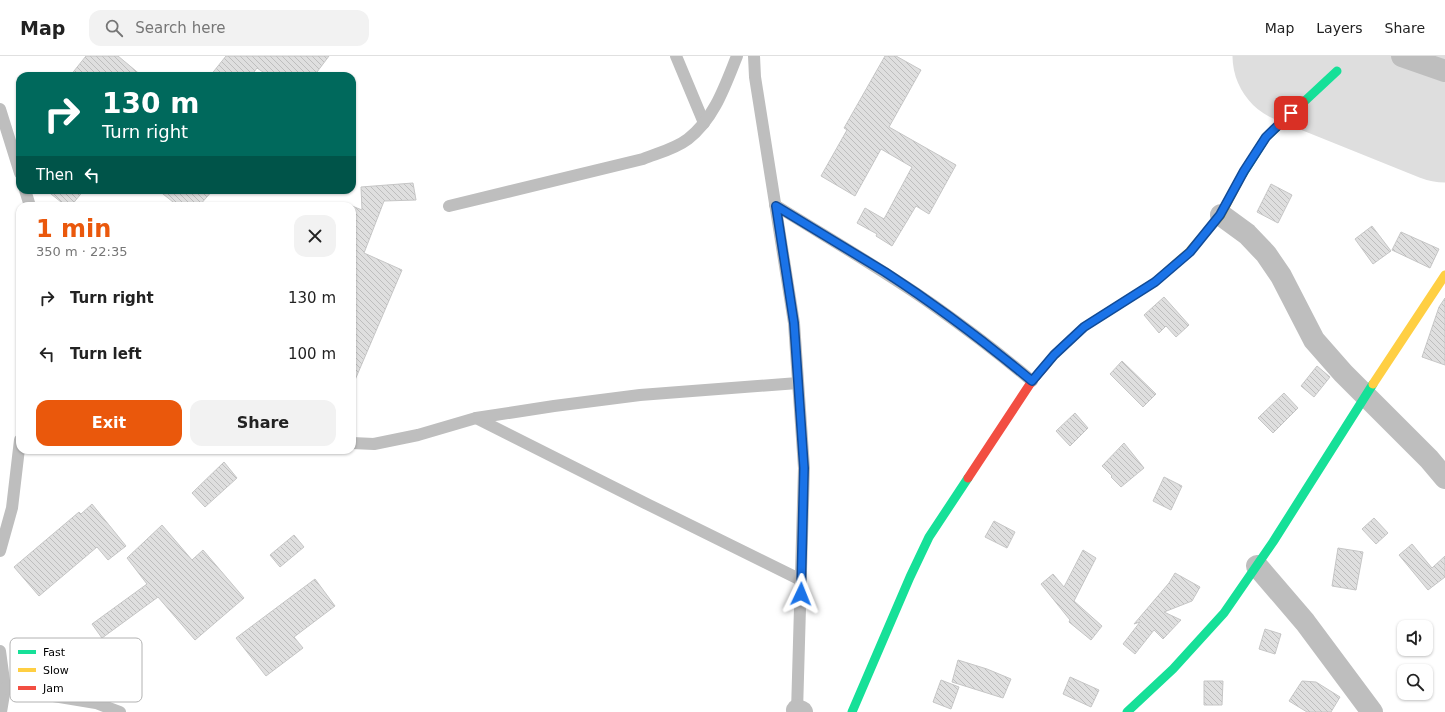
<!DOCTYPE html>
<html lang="en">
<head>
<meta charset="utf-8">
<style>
  :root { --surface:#fff; --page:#f2f2f2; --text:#222; --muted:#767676; --line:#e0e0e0; --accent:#ea580c }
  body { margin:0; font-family:"DejaVu Sans",sans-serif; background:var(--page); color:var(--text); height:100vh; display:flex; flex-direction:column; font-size:15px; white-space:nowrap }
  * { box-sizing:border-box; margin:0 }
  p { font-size:13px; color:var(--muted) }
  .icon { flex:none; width:22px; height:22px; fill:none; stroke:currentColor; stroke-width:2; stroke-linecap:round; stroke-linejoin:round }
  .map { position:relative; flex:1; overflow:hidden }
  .sheet { position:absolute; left:16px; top:146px; width:340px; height:252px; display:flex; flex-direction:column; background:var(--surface); border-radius:12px; box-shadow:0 1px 3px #0004 }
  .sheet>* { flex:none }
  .guide { position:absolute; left:16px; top:16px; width:340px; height:122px; border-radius:12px; box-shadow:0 1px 3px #0004; background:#00695c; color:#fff; overflow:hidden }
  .tools { position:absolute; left:1397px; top:564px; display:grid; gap:8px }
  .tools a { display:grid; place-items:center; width:36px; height:36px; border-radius:8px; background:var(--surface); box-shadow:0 1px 3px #0004; font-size:20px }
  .pin { position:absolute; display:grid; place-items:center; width:34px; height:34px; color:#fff; margin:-17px; border-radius:8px; box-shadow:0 2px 6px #0006 }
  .me { position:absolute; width:44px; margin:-22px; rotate:2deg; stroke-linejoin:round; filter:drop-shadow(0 0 3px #0008) }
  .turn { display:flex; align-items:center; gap:14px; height:84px; padding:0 20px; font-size:18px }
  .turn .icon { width:52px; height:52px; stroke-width:2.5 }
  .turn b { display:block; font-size:28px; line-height:34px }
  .then { display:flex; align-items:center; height:38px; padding:0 20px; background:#0003; gap:8px; font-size:15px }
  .round { display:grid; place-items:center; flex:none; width:42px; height:42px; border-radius:12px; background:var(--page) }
  .head { display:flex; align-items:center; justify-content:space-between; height:68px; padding:0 20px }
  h1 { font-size:24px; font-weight:800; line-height:30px; color:var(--accent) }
  .action { display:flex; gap:8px; margin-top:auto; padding:8px 20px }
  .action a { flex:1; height:46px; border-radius:12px; background:var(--accent); color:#fff; font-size:16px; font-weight:800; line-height:46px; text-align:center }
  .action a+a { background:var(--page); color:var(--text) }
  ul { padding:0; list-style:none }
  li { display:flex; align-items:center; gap:12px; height:56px; padding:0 20px }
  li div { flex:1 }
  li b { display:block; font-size:15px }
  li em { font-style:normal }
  header { display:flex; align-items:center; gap:24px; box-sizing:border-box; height:56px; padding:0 20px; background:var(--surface); border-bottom:1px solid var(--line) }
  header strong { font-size:19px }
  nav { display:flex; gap:22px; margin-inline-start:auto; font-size:14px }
  .search { width:280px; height:36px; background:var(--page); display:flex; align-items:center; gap:10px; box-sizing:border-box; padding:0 14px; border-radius:12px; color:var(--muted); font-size:15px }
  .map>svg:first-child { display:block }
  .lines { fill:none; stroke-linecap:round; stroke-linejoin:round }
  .runway { stroke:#dedede; stroke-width:137 }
  .building { fill:url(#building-back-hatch); stroke:#c6c6c6 }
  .lane { stroke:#bebebe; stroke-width:12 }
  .street { stroke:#bebebe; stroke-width:22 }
  .fast { stroke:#16e098; stroke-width:9 }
  .slow { stroke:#ffcf43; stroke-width:9 }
  .jam { stroke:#f24e42; stroke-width:9 }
  .route-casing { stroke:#114b97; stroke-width:10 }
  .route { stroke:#1a73e8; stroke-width:7 }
  .key { fill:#fff; stroke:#b2b2b2; stroke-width:1 }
  .key-label { font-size:11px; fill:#000 }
</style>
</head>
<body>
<header>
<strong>Map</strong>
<div class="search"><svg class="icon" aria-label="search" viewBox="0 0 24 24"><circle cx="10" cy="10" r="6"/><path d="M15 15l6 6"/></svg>Search here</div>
<nav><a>Map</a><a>Layers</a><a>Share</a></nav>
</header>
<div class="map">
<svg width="1445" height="656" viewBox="0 0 1445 656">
  <defs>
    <pattern id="building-back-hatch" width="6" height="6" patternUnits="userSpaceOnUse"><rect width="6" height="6" fill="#dfdfdf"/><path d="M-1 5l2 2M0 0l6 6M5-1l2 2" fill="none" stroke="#bebebe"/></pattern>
  </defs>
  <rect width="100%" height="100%" fill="#fff"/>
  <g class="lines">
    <path class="runway" d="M1301,0L1445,58"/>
  </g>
  <g class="building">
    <path d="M86,0H118L142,20H70Z"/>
    <path d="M226,0H329L314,20H269L257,12L251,20H210Z"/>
    <path d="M885,0H896L921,14L889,71L956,109L929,158L916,150L892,190L876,180L877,178L857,167L865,152L884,163L912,111L881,93L855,140L821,120L847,74L844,72Z"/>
    <path d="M413,127L416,144L384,145L364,197L402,214L352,331V150L362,154L361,131Z"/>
    <path d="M1271,128L1292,139L1278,167L1257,156Z"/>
    <path d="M46,134H84L71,150H66Z"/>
    <path d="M158,134H213L199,150H178Z"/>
    <path d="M1372,170L1391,195L1373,208L1355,183Z"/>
    <path d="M1401,176L1439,193L1430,212L1392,194Z"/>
    <path d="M1164,241L1189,269L1176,281L1166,270L1159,277L1144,259Z"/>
    <path d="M1445,242V309L1422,301L1439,251Z"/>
    <path d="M1122,305L1156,338L1143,351L1110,318Z"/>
    <path d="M1317,310L1330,321L1314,341L1301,330Z"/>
    <path d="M1284,337L1298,352L1273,377L1258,362Z"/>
    <path d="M1075,357L1088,372L1070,390L1056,375Z"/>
    <path d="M1124,387L1144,412L1121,431L1111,421L1112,420L1102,410Z"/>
    <path d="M224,406L237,422L205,451L192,437Z"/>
    <path d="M1164,421L1182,430L1171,454L1153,445Z"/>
    <path d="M92,448L126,490L108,504L97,491L39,540L14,511L79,456L81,458Z"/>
    <path d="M1374,462L1388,477L1376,488L1362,473Z"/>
    <path d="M994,465L1015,476L1007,492L985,481Z"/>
    <path d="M162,469L192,504L203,494L244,542L195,584L158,541L102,582L92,568L147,528L127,502Z"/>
    <path d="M294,479L304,491L280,511L270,499Z"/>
    <path d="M1412,488L1432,512L1445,500V521L1428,534L1399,499Z"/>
    <path d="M1338,492L1363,496L1356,534L1332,530Z"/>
    <path d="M1083,494L1096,502L1074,545L1102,570L1091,584L1069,566L1070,564L1041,528L1053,518L1064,531Z"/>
    <path d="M1175,517L1200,531L1192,545L1164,556L1181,564L1163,583L1154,574L1135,598L1123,588L1140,566L1134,568L1169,527Z"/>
    <path d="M315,523L335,550L294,581L303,592L266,620L236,582Z"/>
    <path d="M1265,573L1281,578L1275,598L1259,593Z"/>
    <path d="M958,604L987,613L1011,623L1003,642L952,626Z"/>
    <path d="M1070,621L1099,634L1091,651L1063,638Z"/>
    <path d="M941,624L959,631L951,653L933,646Z"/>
    <path d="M1204,625H1223L1222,649H1204Z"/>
    <path d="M1302,625L1316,626L1340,641L1331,656H1307L1289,645Z"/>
  </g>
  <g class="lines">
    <g class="lane">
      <path d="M676,0L704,67"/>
      <path d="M754,0L755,21L794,267L804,412L797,656"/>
      <path d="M0,53L20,117"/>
      <path d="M25,134L30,150"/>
      <path d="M775,149C828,182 882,213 933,249C967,273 1000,298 1032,325"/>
      <path d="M449,150L643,103C658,97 675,93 688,83C714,63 725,30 737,0"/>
      <path d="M476,362L649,449L801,524"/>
      <path d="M352,387L374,388L418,379L476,362L554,350L640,339L798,327"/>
      <path d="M0,495L12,452L20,384"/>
      <path d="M0,595L5,632L1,656"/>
      <path d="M5,632L96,647L120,656"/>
    </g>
    <g class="street">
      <path d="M1402,0L1445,15"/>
      <path d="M1221,159L1247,178L1266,198L1281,220L1314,284L1343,317L1429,403L1445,422"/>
      <path d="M1257,510L1305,566L1372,656"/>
      <path d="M797,654L802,656"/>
    </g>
    <g class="fast">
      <path d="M1242,119L1266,81L1337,15"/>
      <path d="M852,656L910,521L929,481L968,422"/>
      <path d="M1127,656L1173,613L1224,557L1273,486L1373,328"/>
    </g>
    <g class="slow">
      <path d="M1046,309L1054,299L1084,271L1155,226L1189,196L1221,159L1242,119"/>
      <path d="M1373,328L1445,219"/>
    </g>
    <path class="jam" d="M968,422L1032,325L1046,309"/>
  </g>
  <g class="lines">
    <defs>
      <path id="route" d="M801,538L804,412L794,267L776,150C812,172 849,194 885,216C936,249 985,286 1032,325L1054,299L1084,271L1155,226L1190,196L1220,159L1244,115L1266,81L1291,57"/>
    </defs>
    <use href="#route" class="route-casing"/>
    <use href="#route" class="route"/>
  </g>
  <rect x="10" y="582" width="132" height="64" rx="6" class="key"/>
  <rect x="18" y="594" width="18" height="4" fill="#16e098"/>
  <rect x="18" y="612" width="18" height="4" fill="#ffcf43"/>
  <rect x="18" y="630" width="18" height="4" fill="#f24e42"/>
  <g class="key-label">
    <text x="43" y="600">Fast</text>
    <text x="43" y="618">Slow</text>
    <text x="43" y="636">Jam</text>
  </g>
</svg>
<div class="tools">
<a><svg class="icon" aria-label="sound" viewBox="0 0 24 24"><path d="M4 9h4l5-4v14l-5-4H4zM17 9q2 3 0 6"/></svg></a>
<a><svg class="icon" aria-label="search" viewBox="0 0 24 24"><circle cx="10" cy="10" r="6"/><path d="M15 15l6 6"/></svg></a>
</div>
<div class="pin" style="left:1291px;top:57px;background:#d93025"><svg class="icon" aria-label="arrive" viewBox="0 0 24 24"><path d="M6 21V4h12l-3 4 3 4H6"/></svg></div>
<svg class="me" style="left:801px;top:538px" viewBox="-20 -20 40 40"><path d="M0-17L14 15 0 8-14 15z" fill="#1a73e8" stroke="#fff" stroke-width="4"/></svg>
<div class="guide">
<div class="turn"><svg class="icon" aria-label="right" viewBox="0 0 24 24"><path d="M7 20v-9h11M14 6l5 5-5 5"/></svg><div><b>130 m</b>Turn right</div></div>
<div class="then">Then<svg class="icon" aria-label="left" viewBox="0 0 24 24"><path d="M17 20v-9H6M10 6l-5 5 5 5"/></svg></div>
</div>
<section class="sheet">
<div class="head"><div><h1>1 min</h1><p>350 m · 22:35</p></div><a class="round"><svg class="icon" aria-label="close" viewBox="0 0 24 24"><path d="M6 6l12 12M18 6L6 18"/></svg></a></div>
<ul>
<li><svg class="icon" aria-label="right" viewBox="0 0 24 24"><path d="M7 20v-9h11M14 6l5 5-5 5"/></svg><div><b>Turn right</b></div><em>130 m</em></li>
<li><svg class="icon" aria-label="left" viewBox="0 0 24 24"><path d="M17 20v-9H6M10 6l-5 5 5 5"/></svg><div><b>Turn left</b></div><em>100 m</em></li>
</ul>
<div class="action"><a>Exit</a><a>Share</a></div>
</section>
</div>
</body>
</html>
